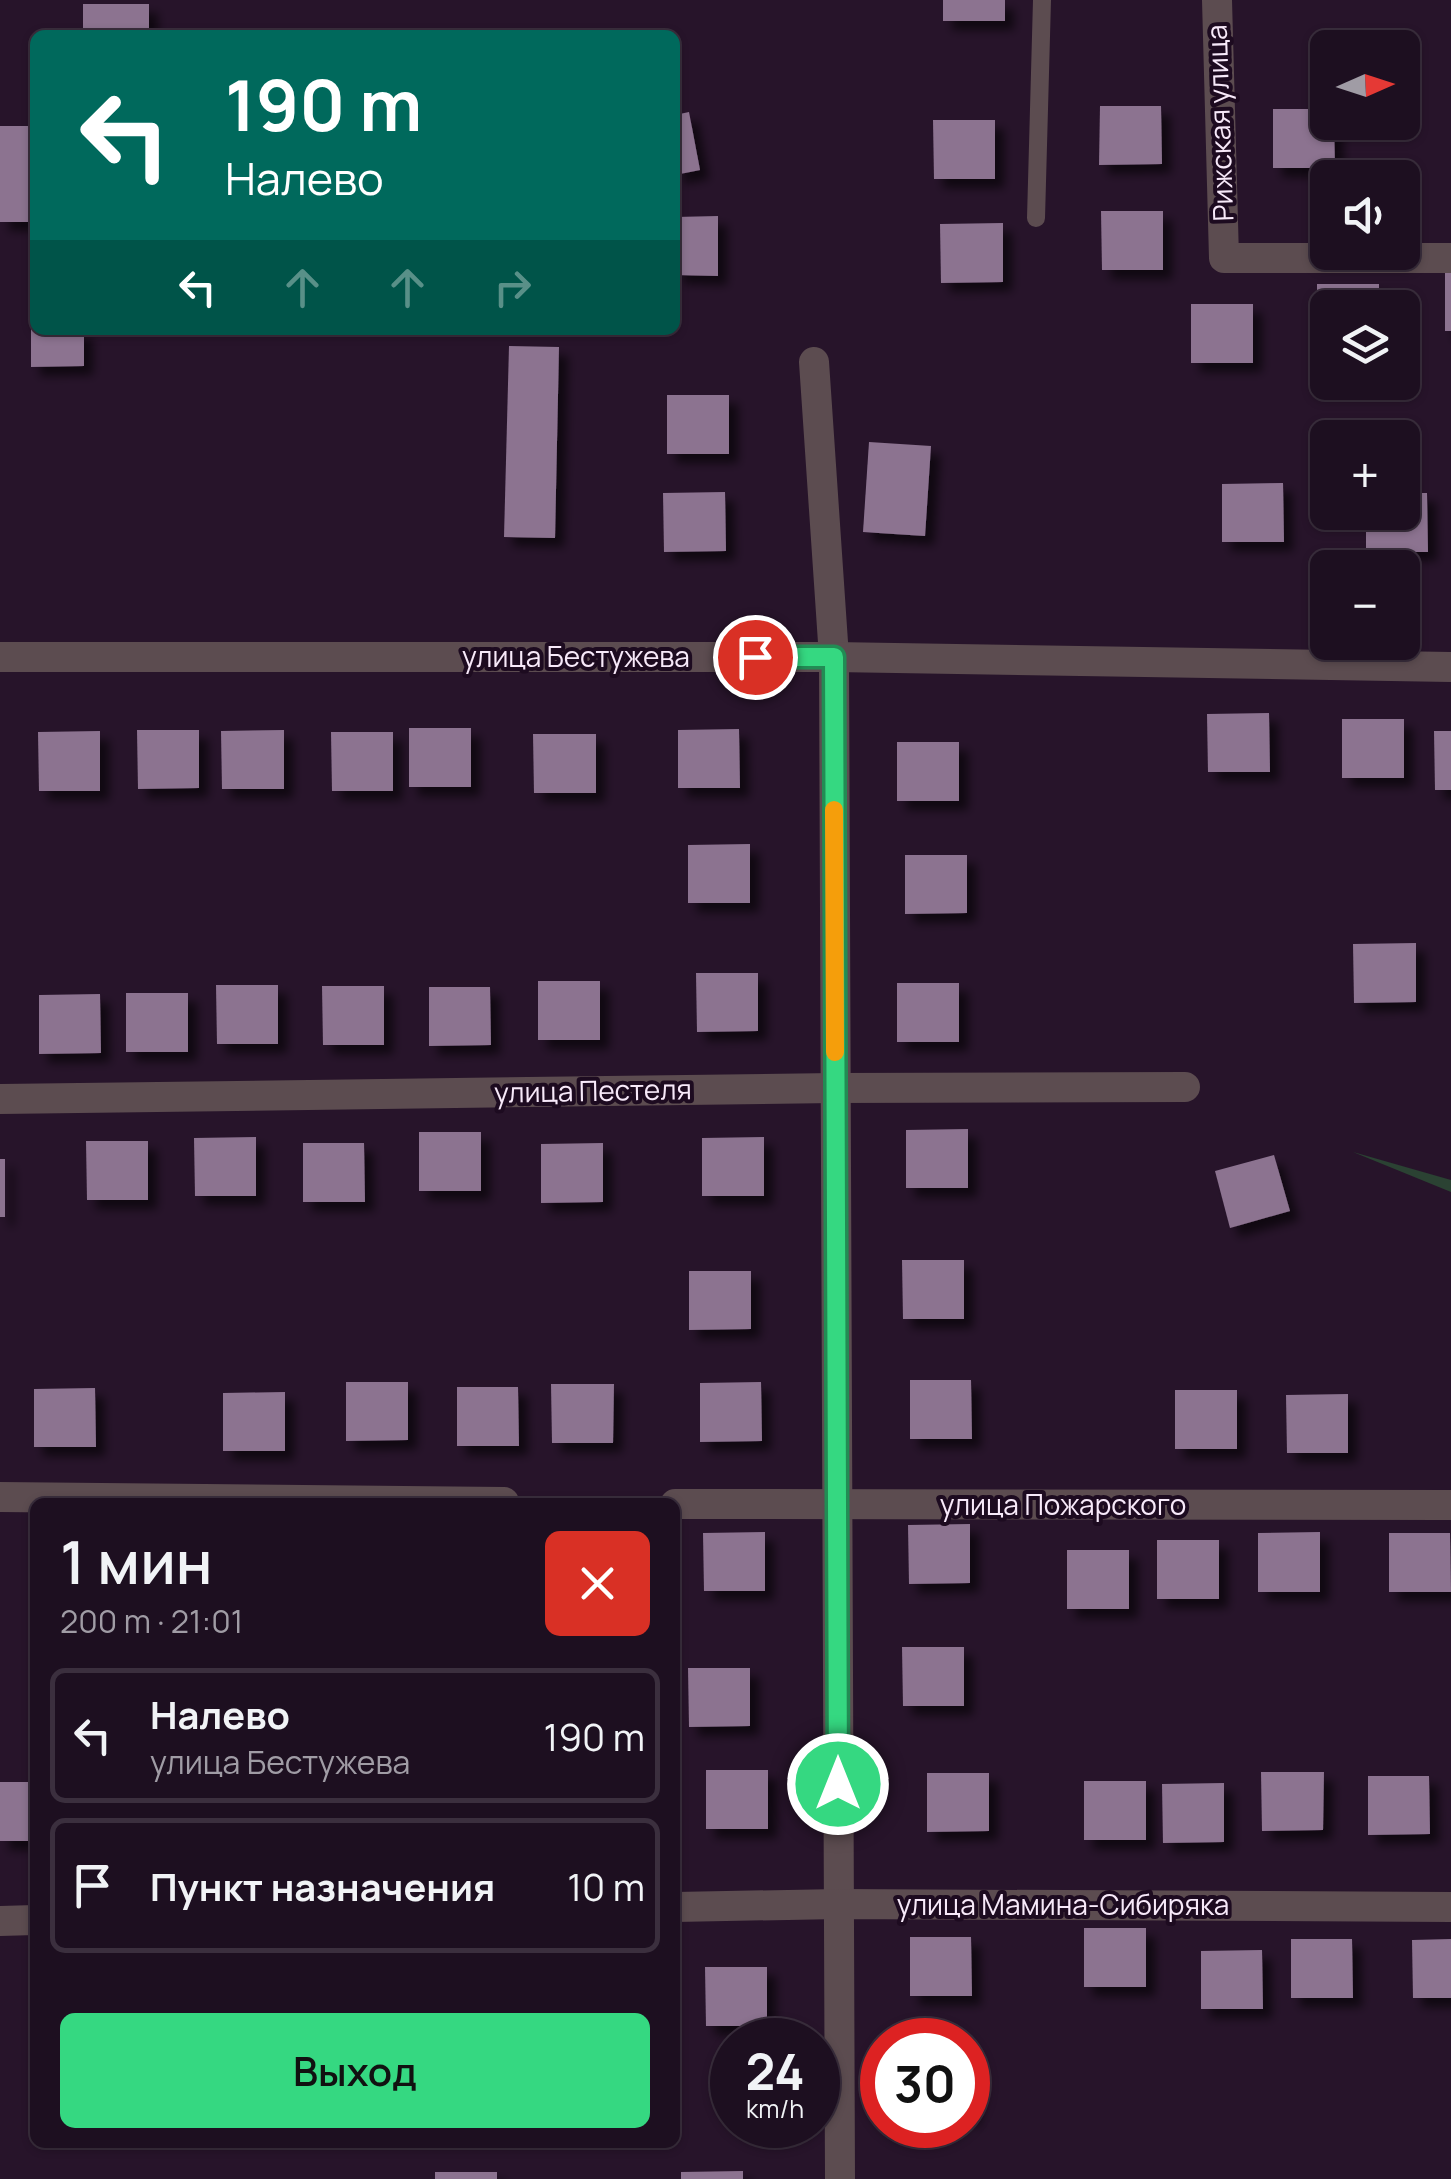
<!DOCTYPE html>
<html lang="ru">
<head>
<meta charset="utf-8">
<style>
  :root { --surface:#1d0f20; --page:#251829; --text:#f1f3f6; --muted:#a09ca5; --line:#3b2f3e; --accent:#35d881 }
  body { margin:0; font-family:Manrope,sans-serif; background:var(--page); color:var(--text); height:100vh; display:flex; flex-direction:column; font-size:38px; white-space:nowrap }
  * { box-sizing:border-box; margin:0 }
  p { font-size:32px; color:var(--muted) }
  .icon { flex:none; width:55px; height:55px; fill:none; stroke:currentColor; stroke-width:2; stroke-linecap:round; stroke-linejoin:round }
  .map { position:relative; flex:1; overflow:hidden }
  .drawer { position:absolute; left:30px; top:1498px; width:650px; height:650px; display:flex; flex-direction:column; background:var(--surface); border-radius:15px; box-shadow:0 2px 8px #0004,0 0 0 2px var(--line) }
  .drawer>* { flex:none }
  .top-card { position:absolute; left:30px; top:30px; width:650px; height:305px; border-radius:15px; box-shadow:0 2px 8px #0004,0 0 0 2px var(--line); background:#00695c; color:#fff; overflow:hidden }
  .needle { width:65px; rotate:87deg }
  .buttons { position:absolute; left:1310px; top:30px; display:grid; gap:20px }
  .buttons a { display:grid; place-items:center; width:110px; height:110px; border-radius:15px; background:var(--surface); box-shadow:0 2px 8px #0004,0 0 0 2px var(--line); font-size:50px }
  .speed { position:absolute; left:710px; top:2018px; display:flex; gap:20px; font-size:50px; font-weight:700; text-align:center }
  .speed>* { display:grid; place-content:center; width:130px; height:130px; border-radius:50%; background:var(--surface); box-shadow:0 2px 8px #0004,0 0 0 2px var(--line); line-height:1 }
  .speed small { font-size:25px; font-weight:400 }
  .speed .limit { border:15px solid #d22; background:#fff; color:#111 }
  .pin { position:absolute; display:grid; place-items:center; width:85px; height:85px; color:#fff; margin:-42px; border:5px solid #fff; border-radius:50%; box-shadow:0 2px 10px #0007 }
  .me { position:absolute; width:110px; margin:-55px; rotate:0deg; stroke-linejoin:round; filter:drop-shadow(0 0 8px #0008) }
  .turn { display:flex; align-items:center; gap:35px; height:210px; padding:0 30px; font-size:45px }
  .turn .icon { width:130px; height:130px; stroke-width:2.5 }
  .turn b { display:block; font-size:70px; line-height:85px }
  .lanes { display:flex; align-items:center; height:95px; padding:0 30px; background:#0003; justify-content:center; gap:50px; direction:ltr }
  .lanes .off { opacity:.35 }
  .round { display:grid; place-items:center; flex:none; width:105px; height:105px; border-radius:15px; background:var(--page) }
  .summary { display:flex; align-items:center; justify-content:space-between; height:170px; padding:0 30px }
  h1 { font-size:60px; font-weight:600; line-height:75px }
  .button { display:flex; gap:20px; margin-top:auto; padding:20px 30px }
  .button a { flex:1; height:115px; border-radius:15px; background:var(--accent); color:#111; font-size:40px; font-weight:600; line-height:115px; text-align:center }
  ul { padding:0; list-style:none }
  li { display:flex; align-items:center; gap:30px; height:135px; margin:0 20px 15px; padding:0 10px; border:5px solid var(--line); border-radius:15px }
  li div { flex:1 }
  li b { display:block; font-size:38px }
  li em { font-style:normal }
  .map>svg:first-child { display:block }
  .grass { fill:#2b4233 }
  .building { fill:#8c7390; filter:url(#shadow) }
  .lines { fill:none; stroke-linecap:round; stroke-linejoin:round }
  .service { stroke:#5c4c50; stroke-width:18 }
  .minor { stroke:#5c4c50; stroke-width:30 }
  .route-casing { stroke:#228c54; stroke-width:25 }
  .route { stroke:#35d881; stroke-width:18 }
  .slow { stroke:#f59e0b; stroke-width:18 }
  .labels { text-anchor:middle; stroke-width:8; stroke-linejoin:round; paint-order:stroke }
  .street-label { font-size:28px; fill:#f7e9f9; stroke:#1d0b20 }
</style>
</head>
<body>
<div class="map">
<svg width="1451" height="2179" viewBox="0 0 1451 2179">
  <defs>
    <filter id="shadow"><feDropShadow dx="9" dy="9" stdDeviation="5" flood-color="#0009"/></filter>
  </defs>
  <rect width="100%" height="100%" fill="#27142a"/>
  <path class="grass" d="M1353,1152L1451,1180V1192Z"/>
  <g class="building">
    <rect x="943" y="0" width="62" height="21"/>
    <rect x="83" y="4" width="66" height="31"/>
    <path d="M1100,106H1161L1162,164L1099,165Z"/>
    <path d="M1273,109H1328V122H1334L1335,168H1273Z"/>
    <path d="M689,112L700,170L675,175V115Z"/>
    <path d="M933,120H995V179H934Z"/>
    <path d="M0,126H35V330H84V366L31,367V222H0Z"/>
    <path d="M1101,211H1163V270H1102Z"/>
    <path d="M718,216V276L675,275V217Z"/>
    <path d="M1003,223V282L941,283L940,224Z"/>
    <rect x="1445" y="273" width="6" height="58"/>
    <path d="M1317,284H1379V308H1328V342L1317,343Z"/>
    <rect x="1191" y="304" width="62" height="59"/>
    <path d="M509,346L559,347L555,538L504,537Z"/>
    <rect x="667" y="395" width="62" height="59"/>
    <path d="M869,442L931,446L925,536L863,532Z"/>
    <path d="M1283,483L1284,542H1222V484Z"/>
    <path d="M725,492L726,551L664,552L663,493Z"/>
    <path d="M1402,493H1427L1428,552H1366V512H1402Z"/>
    <path d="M1269,713L1270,772H1208L1207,714Z"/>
    <rect x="1342" y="719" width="62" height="59"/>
    <rect x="409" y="728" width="62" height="59"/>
    <path d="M739,729L740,788H678V730Z"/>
    <path d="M137,730H199V788L138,789Z"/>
    <path d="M284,730V789H222L221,731Z"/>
    <path d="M100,731V791H39L38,732Z"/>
    <path d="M1434,731H1451V790H1435Z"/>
    <path d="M331,732H393V791H332Z"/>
    <path d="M533,734H596V793H534Z"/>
    <rect x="897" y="742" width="62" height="59"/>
    <path d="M750,844V903H688V845Z"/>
    <path d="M905,855H967V913L905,914Z"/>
    <path d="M1416,943V1002L1354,1003L1353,944Z"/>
    <path d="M696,973H758V1031L697,1032Z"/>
    <rect x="538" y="981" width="62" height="59"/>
    <rect x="897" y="983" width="62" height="59"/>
    <path d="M216,985H278V1044H217Z"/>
    <path d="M322,986H384V1045H323Z"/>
    <path d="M429,987H490L491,1045L429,1046Z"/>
    <rect x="126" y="993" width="62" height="59"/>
    <path d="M100,994L101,1053L39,1054V995Z"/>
    <path d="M968,1129V1188H906V1130Z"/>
    <rect x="419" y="1132" width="62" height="59"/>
    <path d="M256,1137V1196H195L194,1138Z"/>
    <path d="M764,1137V1196H702V1138Z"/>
    <path d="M86,1141H148V1200H87Z"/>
    <path d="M303,1143H364L365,1202H303Z"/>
    <path d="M603,1143V1202L541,1203V1144Z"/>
    <path d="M1274,1155L1290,1211L1230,1228L1215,1171Z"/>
    <rect x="0" y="1159" width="5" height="58"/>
    <path d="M902,1260H964V1319H903Z"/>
    <path d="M689,1271H751V1329L689,1330Z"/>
    <path d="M910,1380H971L972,1439H910Z"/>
    <path d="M346,1382H408V1440L346,1441Z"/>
    <path d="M761,1382L762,1441L700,1442V1383Z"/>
    <path d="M551,1384H614L613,1443H552Z"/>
    <path d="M457,1387H518L519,1446H457Z"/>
    <path d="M95,1388L96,1447H34V1389Z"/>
    <rect x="1175" y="1390" width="62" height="59"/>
    <path d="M285,1392V1451H223V1393Z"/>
    <path d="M1348,1394V1453H1287L1286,1395Z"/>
    <path d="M970,1524V1583L909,1584L908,1525Z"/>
    <path d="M765,1532V1591H704L703,1533Z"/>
    <path d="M1320,1532V1592H1258V1533Z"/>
    <path d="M1389,1533H1450L1451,1592H1389Z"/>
    <rect x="1157" y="1540" width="62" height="59"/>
    <rect x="1067" y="1550" width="62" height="59"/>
    <path d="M902,1647H964V1706H903Z"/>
    <path d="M688,1668H750V1726L689,1727Z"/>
    <rect x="706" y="1770" width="62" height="59"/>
    <path d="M1261,1772H1324L1323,1830L1262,1831Z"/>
    <path d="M927,1773H989V1831L927,1832Z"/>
    <path d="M1368,1776H1429L1430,1834L1368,1835Z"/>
    <rect x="1084" y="1781" width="62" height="59"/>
    <rect x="0" y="1782" width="35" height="59"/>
    <path d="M1224,1783V1842L1163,1843L1162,1784Z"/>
    <rect x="1084" y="1928" width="62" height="59"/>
    <path d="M910,1937H971L972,1996H910Z"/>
    <path d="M1291,1939H1352L1353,1998H1291Z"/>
    <path d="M1451,1939V1998H1413L1412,1940Z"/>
    <path d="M1262,1950L1263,2009H1201V1951Z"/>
    <path d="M705,1967H767V2026H706Z"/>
    <rect x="968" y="2059" width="4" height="59"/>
    <path d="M743,2171V2179H681V2172Z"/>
    <rect x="435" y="2172" width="62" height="7"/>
  </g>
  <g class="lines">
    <path class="service" d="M1036,218L1042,0"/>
    <g class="minor">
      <path d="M1217,0L1224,258H1451"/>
      <path d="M814,362L834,657L840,2179"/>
      <path d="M0,657H834L1451,667"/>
      <path d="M0,1099L835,1088L1185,1087"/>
      <path d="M0,1497L504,1502"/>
      <path d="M675,1504L1451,1505"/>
      <path d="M675,1907L839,1904L1451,1907"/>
      <path d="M0,1921L35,1920"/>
    </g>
  </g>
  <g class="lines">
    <defs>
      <path id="route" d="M755,657H834L838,1784"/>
    </defs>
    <use href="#route" class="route-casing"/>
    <use href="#route" class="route"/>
    <path class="slow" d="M834,810L835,1052"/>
  </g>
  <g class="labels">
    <g class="street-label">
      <text transform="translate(1220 123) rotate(-92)" y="10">Рижская улица</text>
      <text x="576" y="667">улица Бестужева</text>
      <text transform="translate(593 1091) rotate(-1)" y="10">улица Пестеля</text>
      <text x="1063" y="1515">улица Пожарского</text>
      <text x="1063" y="1915">улица Мамина-Сибиряка</text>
    </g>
  </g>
</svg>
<div class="buttons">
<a><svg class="needle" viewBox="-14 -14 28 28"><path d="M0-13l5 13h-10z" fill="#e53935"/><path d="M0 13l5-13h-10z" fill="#a09ca5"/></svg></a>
<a><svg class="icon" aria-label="sound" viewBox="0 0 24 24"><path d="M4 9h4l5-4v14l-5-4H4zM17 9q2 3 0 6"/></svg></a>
<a><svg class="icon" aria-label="layers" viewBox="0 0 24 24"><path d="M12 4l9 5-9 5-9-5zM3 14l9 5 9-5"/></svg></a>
<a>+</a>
<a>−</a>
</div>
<div class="speed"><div>24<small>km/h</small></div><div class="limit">30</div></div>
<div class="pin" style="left:755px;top:657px;background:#d93025"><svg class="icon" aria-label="arrive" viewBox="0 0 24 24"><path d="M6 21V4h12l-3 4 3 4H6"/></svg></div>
<svg class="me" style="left:838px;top:1784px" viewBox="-20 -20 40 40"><circle r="17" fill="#35d881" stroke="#fff" stroke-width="3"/><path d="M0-11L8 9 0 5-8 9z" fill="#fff"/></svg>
<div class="top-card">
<div class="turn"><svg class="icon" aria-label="left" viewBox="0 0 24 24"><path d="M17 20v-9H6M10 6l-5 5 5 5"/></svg><div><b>190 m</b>Налево</div></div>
<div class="lanes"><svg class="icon" aria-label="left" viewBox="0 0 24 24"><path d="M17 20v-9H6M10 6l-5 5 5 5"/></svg><svg class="icon off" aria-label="ahead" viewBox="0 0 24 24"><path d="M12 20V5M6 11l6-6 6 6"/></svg><svg class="icon off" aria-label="ahead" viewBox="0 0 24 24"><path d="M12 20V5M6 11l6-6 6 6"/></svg><svg class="icon off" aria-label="right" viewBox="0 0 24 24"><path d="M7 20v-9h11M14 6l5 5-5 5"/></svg></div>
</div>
<section class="drawer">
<div class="summary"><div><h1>1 мин</h1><p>200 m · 21:01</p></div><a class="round" style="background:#d93025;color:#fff"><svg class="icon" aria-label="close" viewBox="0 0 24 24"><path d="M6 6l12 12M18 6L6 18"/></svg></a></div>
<ul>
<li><svg class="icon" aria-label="left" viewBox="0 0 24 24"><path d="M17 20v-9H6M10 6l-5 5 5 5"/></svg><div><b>Налево</b><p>улица Бестужева</p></div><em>190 m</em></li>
<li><svg class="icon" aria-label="arrive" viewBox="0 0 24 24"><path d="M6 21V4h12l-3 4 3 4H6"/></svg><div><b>Пункт назначения</b></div><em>10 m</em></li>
</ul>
<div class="button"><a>Выход</a></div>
</section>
</div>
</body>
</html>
